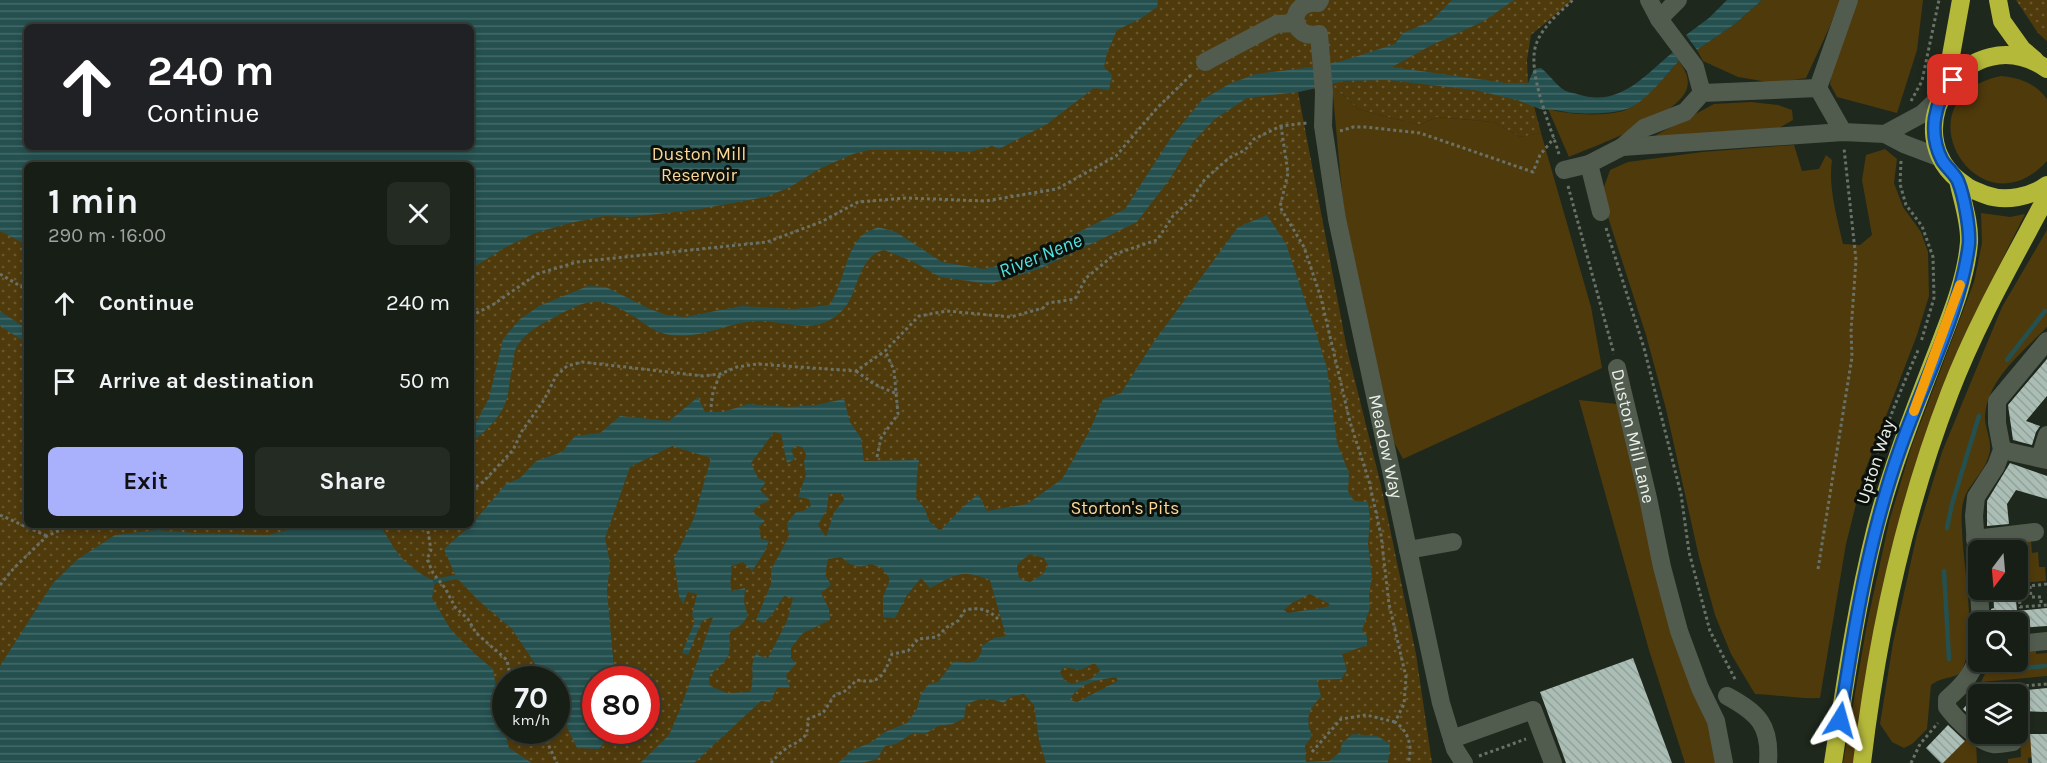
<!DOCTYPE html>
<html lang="en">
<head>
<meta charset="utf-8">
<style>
  :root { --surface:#171e16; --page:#242b23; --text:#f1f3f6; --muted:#9ea2a1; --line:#363c35; --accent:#a9b0fc }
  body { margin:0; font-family:Karla,sans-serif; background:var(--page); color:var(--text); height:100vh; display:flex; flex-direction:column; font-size:22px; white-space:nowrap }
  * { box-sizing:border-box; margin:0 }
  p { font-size:20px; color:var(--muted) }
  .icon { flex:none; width:33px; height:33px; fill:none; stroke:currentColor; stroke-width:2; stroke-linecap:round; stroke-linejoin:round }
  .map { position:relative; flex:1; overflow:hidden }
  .panel { position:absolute; left:24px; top:162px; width:450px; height:366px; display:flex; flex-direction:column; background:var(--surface); border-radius:9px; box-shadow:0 3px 9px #0003,0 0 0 2px var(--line) }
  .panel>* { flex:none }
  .guide { position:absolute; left:24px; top:24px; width:450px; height:126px; border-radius:9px; box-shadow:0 3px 9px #0003,0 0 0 2px var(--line); background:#202124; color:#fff; overflow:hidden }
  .needle { width:39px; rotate:196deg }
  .buttons { position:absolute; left:1968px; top:540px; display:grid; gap:12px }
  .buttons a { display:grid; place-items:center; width:60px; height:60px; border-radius:9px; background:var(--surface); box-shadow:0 3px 9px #0003,0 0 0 2px var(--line); font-size:30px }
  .speed { position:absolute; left:492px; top:666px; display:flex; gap:12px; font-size:30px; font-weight:700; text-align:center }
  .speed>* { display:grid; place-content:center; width:78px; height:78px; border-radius:50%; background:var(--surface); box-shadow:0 3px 9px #0003,0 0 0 2px var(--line); line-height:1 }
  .speed small { font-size:15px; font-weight:400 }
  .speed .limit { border:9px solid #d22; background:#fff; color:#111 }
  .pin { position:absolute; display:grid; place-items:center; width:51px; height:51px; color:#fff; margin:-26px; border-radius:12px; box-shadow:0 3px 9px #0006 }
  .me { position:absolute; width:66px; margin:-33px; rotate:8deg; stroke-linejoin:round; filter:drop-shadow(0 0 4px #0008) }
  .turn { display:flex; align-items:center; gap:21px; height:126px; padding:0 24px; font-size:27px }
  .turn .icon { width:78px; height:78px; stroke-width:2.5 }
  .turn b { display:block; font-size:42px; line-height:51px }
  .round { display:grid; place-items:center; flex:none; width:63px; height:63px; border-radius:9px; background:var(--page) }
  .overview { display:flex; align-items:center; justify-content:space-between; height:102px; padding:0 24px }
  h1 { font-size:36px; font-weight:700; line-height:45px }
  .action { display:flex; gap:12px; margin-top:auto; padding:12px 24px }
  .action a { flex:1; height:69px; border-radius:9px; background:var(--accent); color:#111; font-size:24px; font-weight:700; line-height:69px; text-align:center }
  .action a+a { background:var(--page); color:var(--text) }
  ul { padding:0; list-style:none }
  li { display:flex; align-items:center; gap:18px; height:78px; padding:0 24px }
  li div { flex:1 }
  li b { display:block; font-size:22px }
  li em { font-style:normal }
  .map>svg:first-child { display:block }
  .green { fill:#4f3a0c }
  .park { fill:url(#park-dots); fill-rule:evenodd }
  .water { fill:url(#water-rules); fill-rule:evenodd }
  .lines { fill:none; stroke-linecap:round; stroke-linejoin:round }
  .stream { stroke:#245050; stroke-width:4.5 }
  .building { fill:url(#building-back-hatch) }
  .path { stroke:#6a7268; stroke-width:3; stroke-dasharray:3 3; stroke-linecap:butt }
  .minor { stroke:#515b4e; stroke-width:18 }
  .highway { stroke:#b5b93a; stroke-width:18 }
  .route-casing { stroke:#114b97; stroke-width:15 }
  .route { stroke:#1a73e8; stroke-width:10 }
  .slow { stroke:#f59e0b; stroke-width:10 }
  .labels { text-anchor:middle; stroke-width:6; stroke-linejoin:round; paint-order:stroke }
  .park-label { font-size:18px; fill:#fbd897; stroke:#0c100b }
  .street-label { font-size:18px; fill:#ecf2eb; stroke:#0c100b }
  .water-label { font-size:20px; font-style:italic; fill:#50e1e1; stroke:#0c100b }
</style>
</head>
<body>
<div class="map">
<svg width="2047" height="763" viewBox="0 0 2047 763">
  <defs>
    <pattern id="park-dots" width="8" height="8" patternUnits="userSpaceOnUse" patternTransform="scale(1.5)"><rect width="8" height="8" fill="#4f3a0c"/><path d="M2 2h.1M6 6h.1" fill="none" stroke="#685730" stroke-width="1.8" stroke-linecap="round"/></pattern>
    <pattern id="water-rules" width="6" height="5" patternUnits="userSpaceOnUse" patternTransform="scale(1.5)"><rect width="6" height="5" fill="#245050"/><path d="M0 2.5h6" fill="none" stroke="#446a69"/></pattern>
    <pattern id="building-back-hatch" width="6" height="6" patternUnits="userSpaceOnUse" patternTransform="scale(1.5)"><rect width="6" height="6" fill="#abbeb6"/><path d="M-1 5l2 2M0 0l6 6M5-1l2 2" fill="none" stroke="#92a19a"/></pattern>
  </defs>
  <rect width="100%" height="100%" fill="#1f281d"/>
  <g class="green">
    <path d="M1762,0H1840L1830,26L1806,78L1774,83L1738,77L1703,61L1697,50L1735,24Z"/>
    <path d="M1855,0H1923L1917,50L1897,113L1837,97L1830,84L1832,70Z"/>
    <path d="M1679,61C1685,70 1691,80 1686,91C1673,118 1597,145 1569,157L1548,109C1568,115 1614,118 1632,107C1650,95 1665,77 1679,61Z"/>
    <path d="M2001,76C2020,78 2035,83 2047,99V161C1978,237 1895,98 2001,76Z"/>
    <path d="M1332,85L1358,109L1419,125L1437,117L1494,122L1520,137L1541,133L1591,307L1602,368L1403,459L1390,435L1352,265L1342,193Z"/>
    <path d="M1751,102L1778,105L1792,110L1793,120L1779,128L1647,140L1714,104Z"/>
    <path d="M1794,145L1802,171L1819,169L1826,155L1832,160C1828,187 1837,217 1843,244L1860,245L1872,235L1862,180L1866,155L1885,149L1897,159L1894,183L1903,207L1921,232L1928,252L1929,296L1917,335L1863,476L1846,544L1820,698C1799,699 1777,695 1755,694L1731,654L1715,615L1699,557L1666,409L1646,335L1607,214L1604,187L1610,170L1628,162L1702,152Z"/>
    <path d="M1981,213L2010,217L2025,214L1982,300L1882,594L1868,662L1855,763H1843L1867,624L1889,522L1911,448L1974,282L1982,243Z"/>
    <path d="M2047,230V327C2023,352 1988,378 1985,415C1984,428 1993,441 1989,455C1985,469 1976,478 1968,490C1961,501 1961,517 1962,530C1963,568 1978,636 1962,670C1958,679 1942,676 1931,685L1927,729L1912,744L1904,748L1892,742L1880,724L1893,643L1917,534L1942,452L2002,307Z"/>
    <path d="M1579,400L1617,404L1711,731L1717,763H1685L1649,650Z"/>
    <path d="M2031,540L2032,553L2038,552L2039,567H2045L2046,581L2018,583V550H2012L2011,541Z"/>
    <path d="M2036,651V654L2047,653V676L1981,682L1991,662H2018V653Z"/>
    <path d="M2028,715L2033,757L2028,758V763H2008V759L2021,757L2019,721Z"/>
    <path d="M1969,737L1976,742L1977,763H1943Z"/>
  </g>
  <g class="park">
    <path d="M0,0H1573L1531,35L1527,60L1528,83L1541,133L1520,137L1494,122L1437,117L1419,125L1358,109L1332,85L1298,92L1347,349L1381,485L1416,654L1432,763H0ZM27,27H471V147H27ZM27,165H471V525H27ZM506,680H556V730H506ZM596,680H646V730H596Z"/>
    <path d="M2016,0H2047V41L2038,33Z"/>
  </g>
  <g class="water">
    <path d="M0,0H1158L1157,7L1140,19L1117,30L1107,53L1104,67L1112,75L1109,90L1094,88L1047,124L999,149L992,146L969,152L922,150H869L853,154L821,168L790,187L766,197L700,209L632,217L605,216L570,223L535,233L504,248L471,269V165H27V245L0,231ZM27,27H471V147H27Z"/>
    <path d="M1452,0H1514L1484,21L1430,46L1392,67L1506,83H1528L1534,69L1541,68C1549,74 1555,84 1564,90C1567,92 1573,93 1577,94C1619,108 1643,77 1673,52L1679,61C1666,75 1645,103 1627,109C1610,114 1593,114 1575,113C1566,113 1551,108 1543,110L1517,100L1474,90L1388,80L1344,81L1298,92L1247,98L1215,119L1193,142L1169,180L1137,222L1039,269L990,284L940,277L914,262L884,250C880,251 875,253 872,256C850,278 860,309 823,323C805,330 779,321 760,321C726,321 695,344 662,333C654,331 645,324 638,319C602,297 593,296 555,317C541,324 524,333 516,348C513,355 513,366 511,374C509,383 509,393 506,401C501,417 484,433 471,442V425L477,421L489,398L503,339L520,319L539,306L588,286L606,287L650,309L666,315L685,317L741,306L793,309L829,305C844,286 845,247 865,233C869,231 874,229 878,227L896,232L942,262L984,269L1008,263L1043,250L1125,209L1172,136L1202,100L1229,84L1256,74L1313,67L1342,61L1395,44L1403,33L1431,21Z"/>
    <path d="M1727,0H1762L1735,24L1697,50L1686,35L1709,18Z"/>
    <path d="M1267,215L1286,244L1315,330L1327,368L1337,443L1349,473L1348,491L1354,501L1368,502L1370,519L1368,544L1372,577L1369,594L1370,608L1362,630L1367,636V645L1342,654L1347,670L1341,679L1317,680L1321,697C1308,709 1305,719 1312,736L1305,746L1306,762L1329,761L1340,752L1342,743L1353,734L1377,736L1390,744L1388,763H1046L1039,740L1034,705L1024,694L1010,697L1004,703C990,698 980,697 966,705L964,718L953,724L938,726L925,734L913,733L896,744L885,746L877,759L862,763H838L852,750L870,743L885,732L907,723L917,709L921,694L929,684L938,682L954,661C969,664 981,664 982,646L994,638L1006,636L990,580C960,569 957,574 930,588L921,578L907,595L895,618L883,617V597L890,579L882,568L871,564C858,569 851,566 841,557L828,559L825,574L831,585L821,593L829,609L830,620L803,633L791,648V658L796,664L786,675L790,688H777L770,702L761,701L694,763H640L669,735L681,707L713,617L702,621L688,655L682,653L695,621L692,615L697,594L688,592L683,604L679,596L674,559L694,518L711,458L672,446L630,467L605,538L610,563L607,591L615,679L596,680V730L613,731L599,749L577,748L557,706L556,680L541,679L534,662L512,629L478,600L456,577L444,549L471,525L506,484L520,478L536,461L562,452L575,436L600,433L620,416L669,421L698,397L705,412H723L748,404L789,407L816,405L844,399L850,422L861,438L864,461L919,460L917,474L916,498L925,509L929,521L940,531L963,507L978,494L987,511L1027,504L1062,479L1089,432L1103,399L1121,393L1153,343L1238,227ZM774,432L781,434L787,463L795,459L791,450L796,446L802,447L806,454L804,463L806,475L798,497L809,499L811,506L803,511L796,512L787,523L789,536L771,570V584L756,620L763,623L771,616L784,596L793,598L787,621L768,658L759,656L757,652C748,665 756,676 750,692L727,693L710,686L709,676C727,658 732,661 729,632L741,625L748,616L744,602L745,588L732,591C728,582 733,576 731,566L743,562L752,571L764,553L769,541L761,539L759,526L765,521L752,512L761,504L770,500L760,490L766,482L758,478L751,463ZM829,493H842L844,500L834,512L826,537L818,525L827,509ZM1030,554L1044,558L1048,565L1043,574L1030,582L1020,579C1013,564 1019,563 1030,554ZM1310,594L1330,604L1327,607L1288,613L1284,610L1292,603ZM1095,663L1100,671L1091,679L1072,684L1064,680L1060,672L1064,667L1080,670ZM1116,677L1118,681L1077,702L1070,700C1078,683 1098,680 1116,677Z"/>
    <path d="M0,311L27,329V343L0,326Z"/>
    <path d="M307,525H377C388,534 389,542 397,552C405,564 421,575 435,581L432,598L451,630L476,655L493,669L501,717L509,748L532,763H0V666L53,583L78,559L115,535L157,530L194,533L268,535Z"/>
  </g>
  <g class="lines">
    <g class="stream">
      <path d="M2007,360L2045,311"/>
      <path d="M1947,528L1952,504L1979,416"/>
      <path d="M1944,571L1949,659"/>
      <path d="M435,581L456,577"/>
      <path d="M1988,671L2045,666"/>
    </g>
  </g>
  <g class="building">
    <path d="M2047,359V396L2026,421L2040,426L2036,432L2032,445L2013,440L2008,405Z"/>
    <path d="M2010,463L2047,476V499L2016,490L2007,504L2009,524L1987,526V501Z"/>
    <path d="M1993,590H2015L2017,611L2047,608V626L2018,628V622H1992L1991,609L1994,608Z"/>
    <path d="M1633,658L1672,763H1566L1540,692Z"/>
    <path d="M2047,688V712L2018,711V691Z"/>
    <path d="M1978,692V723L1963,709Z"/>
    <path d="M1948,725L1965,741L1943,763H1941L1926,748Z"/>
    <path d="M2030,734H2047V763H2032Z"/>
  </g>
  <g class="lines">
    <g class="path">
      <path d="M1911,101L1922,81L1939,0"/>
      <path d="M1281,126L1288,173L1280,207L1304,247L1321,298L1350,422L1369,481L1381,535L1389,604L1406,677L1404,704L1395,722C1409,731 1413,748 1408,763"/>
      <path d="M1340,131L1353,127H1365L1420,133L1533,172L1540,155L1554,138"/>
      <path d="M1559,154C1551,127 1525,69 1537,42C1544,25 1560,12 1573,0"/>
      <path d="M1901,161L1900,184L1906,205L1922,226L1933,257L1934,298L1921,342"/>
      <path d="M1568,186L1614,354"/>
      <path d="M1606,228L1644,348L1681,494L1689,552L1710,631L1736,681"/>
      <path d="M0,274L27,290"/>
      <path d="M471,316L494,304L537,274L577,262L767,242L821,222L858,202L907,198L985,201L1057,189L1116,156L1157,108L1193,73"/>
      <path d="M856,371L874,384L897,394"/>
      <path d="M711,407L713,392L720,374"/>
      <path d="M877,457L881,438L898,414L894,370L885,351"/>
      <path d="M471,490L483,482L513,450L522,431L544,400L556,376L567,366L582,362L703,376L720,374L737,367L757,364L856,371L885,351L919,316L947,311L1011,317L1043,308L1048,303L1075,299L1086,278L1115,254L1157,240L1173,216L1191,200L1205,179L1229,158L1245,150L1254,139L1281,126L1307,123"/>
      <path d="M1866,494C1878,444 1898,396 1919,348"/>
      <path d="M0,515L47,536"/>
      <path d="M427,525L431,550L427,559L433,573L445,588L455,607L468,619L476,633L507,660L511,680"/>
      <path d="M1818,569L1852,357L1851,331L1856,260L1844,148"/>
      <path d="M2047,584L2019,587L2020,607L2047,605"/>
      <path d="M0,585L14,568L47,536L71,525"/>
      <path d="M2030,586L2031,597H2041V606"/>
      <path d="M1978,690L2047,684"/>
      <path d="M540,730L545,738L557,763"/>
      <path d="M1312,752L1341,719L1366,715L1395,722"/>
      <path d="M1479,756L1526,739"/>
      <path d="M771,763C776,757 783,750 790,746C805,738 808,737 808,719L823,713L834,696L845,691L857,680C882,685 884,673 892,654L908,651L918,639L937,637L947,627L958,621L965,610C979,607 988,609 998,619"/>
      <path d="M1911,763L1920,744L1938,723"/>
    </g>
    <g class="minor">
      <path id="s1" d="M1320,0L1318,3C1287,0 1289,41 1319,34L1324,92L1323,126L1337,219L1441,703L1455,749L1464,763"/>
      <path d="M1649,0L1659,19"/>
      <path d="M1678,0L1659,19L1695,67L1702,93"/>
      <path d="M1205,62L1277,24L1296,23"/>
      <path d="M1843,132L1818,88L1849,0"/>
      <path d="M1885,134L1922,114L1941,96"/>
      <path d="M1622,147L1644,128L1685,112L1702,93L1818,88"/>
      <path d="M1564,170L1589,164"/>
      <path d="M1601,212L1589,164L1622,147L1843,132L1885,134L1904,144L1941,158"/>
      <path id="s2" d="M1617,368L1648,498L1662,567L1679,631L1700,688L1716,721L1724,763"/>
      <path d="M2002,450L2047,460"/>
      <path d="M2040,458L2047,435"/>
      <path d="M1975,539L2035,532"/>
      <path d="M1408,550L1453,542"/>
      <path d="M1981,622L1974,516L1976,497L1996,466L2002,450L1997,423V401L2047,341"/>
      <path d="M2018,644L2047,641"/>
      <path d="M1978,657C1971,676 1962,686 1947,699V707C1955,718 1979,742 1993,744C1999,745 2006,743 2013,742"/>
      <path d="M1727,696C1758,713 1771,725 1768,763"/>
      <path d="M1452,739L1533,710L1553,763"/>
    </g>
    <g class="highway">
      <path d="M1998,0L2002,21L2022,49L2035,60"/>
      <path d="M2047,69C1969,15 1888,132 1965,185C1971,190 1979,192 1986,195C2005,202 2031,197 2047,185"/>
      <path d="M1945,89L1961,0"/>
      <path d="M1833,763C1845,685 1856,607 1875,531C1890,472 1912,416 1934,359C1948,322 1966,282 1969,242C1970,222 1962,200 1958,180"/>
      <path d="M1862,763C1877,636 1904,511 1950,392C1976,324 2013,260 2047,196"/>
    </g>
  </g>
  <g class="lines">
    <defs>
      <path id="route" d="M1840,720C1854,628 1869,535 1901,446C1923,383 1961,310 1969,244C1970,228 1964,196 1958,181C1955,174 1946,167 1942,160C1928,133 1934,101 1953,80"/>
    </defs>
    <use href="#route" class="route-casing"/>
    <use href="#route" class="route"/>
    <path class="slow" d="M1914,411L1960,285"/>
  </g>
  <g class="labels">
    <g class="park-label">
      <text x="699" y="160">Duston Mill<tspan x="699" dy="21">Reservoir</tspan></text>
      <text x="1125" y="514">Storton's Pits</text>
    </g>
    <g class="street-label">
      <text dy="6" stroke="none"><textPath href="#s2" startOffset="70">Duston Mill Lane</textPath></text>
      <text dy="6" stroke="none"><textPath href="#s1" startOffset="486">Meadow Way</textPath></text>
      <text transform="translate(1875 462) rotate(-72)" y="6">Upton Way</text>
    </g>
    <g class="water-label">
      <text transform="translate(1040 255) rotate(-22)" y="7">River Nene</text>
    </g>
  </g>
</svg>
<div class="buttons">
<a><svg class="needle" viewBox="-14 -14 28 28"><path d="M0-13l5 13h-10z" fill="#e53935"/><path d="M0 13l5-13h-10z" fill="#9ea2a1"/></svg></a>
<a><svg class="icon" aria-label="search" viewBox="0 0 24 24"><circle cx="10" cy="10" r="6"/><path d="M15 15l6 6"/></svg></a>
<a><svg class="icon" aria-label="layers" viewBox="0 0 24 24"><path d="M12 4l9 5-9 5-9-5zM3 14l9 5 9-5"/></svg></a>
</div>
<div class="speed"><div>70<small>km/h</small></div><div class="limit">80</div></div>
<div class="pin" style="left:1953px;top:80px;background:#d93025"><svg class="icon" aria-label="arrive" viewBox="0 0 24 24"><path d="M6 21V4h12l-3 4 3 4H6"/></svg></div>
<svg class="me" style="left:1840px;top:720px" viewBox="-20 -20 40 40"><path d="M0-17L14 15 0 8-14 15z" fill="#1a73e8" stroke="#fff" stroke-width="4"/></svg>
<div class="guide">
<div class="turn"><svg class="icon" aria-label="ahead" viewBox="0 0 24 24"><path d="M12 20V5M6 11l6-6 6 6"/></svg><div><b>240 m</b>Continue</div></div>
</div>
<section class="panel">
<div class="overview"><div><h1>1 min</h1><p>290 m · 16:00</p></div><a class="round"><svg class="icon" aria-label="close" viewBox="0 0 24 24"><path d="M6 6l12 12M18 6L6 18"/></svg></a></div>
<ul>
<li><svg class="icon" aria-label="ahead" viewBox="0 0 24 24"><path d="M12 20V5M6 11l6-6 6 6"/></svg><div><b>Continue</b></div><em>240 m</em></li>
<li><svg class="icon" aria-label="arrive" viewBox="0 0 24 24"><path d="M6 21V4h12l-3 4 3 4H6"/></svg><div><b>Arrive at destination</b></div><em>50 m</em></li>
</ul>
<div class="action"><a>Exit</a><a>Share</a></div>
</section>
</div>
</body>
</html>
